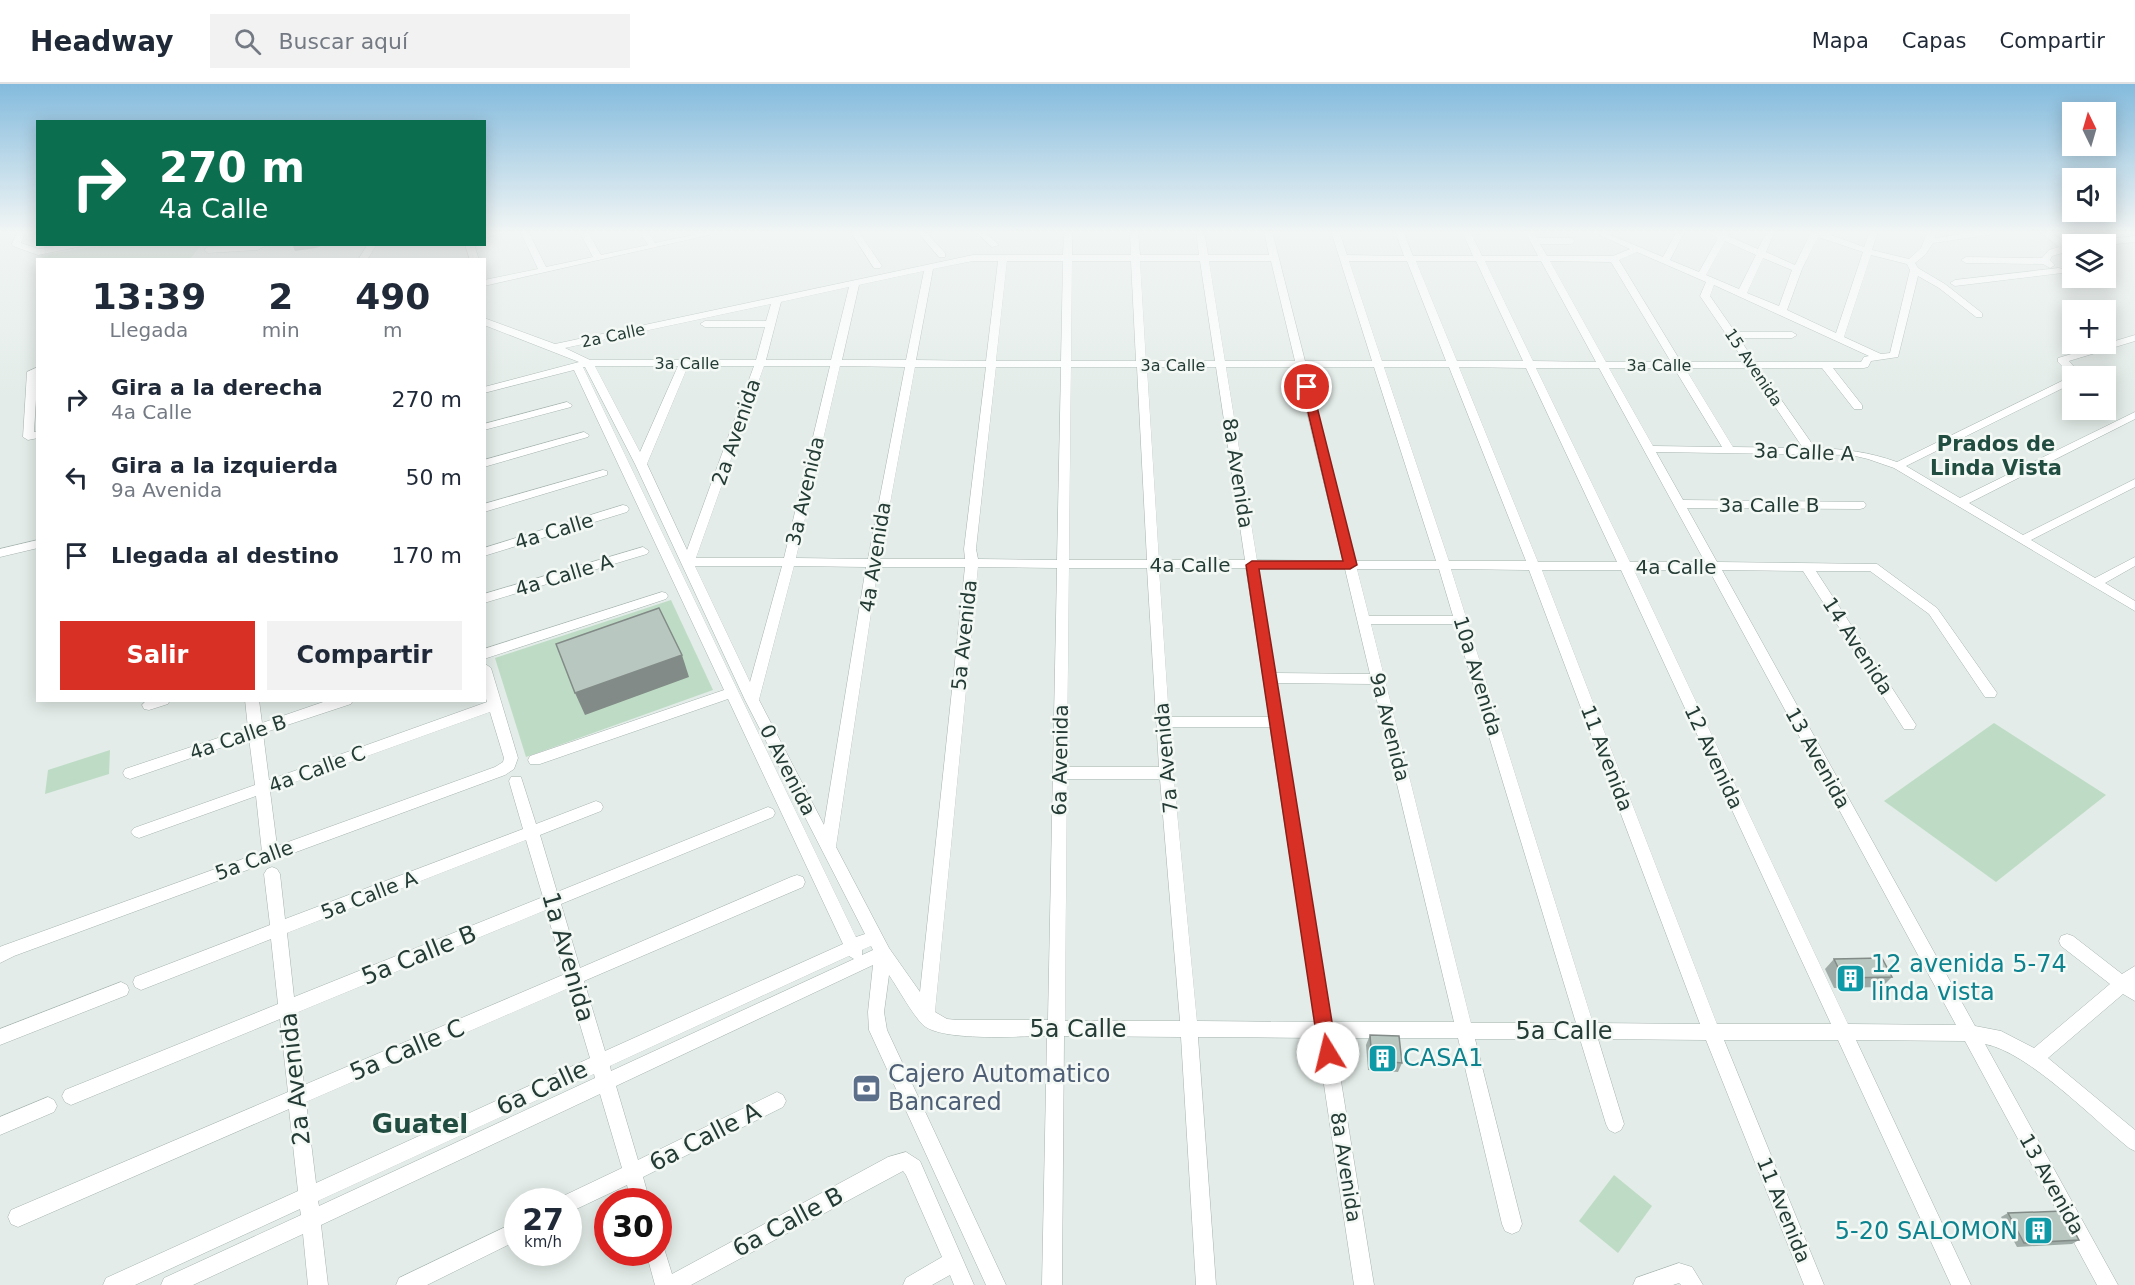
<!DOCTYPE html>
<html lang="es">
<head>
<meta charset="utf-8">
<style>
  :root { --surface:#fff; --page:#f2f2f3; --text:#1f2937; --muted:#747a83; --line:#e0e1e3; --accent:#d93025 }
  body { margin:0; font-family:"DejaVu Sans",sans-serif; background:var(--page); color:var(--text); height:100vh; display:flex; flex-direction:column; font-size:22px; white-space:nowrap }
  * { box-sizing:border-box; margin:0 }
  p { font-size:20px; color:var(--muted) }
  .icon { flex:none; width:33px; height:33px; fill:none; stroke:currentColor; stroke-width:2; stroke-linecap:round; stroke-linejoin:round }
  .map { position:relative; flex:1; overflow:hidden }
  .side { position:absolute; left:36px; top:174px; width:450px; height:444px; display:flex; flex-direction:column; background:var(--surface); border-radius:0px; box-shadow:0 3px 15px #0003 }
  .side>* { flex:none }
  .banner { position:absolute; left:36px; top:36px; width:450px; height:126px; border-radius:0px; box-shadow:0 3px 15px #0003; background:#0b6e4f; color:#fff; overflow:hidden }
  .needle { width:39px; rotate:355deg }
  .fabs { position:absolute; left:2062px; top:18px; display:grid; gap:12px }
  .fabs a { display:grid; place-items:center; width:54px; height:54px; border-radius:0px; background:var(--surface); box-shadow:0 3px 15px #0003; font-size:30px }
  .speed { position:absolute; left:504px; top:1104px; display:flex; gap:12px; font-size:30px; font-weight:700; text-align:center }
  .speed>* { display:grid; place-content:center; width:78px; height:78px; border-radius:50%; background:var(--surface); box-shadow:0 3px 15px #0003; line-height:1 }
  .speed small { font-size:15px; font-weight:400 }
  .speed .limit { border:9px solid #d22; background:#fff; color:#111 }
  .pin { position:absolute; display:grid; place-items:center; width:51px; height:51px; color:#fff; margin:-26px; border:3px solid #fff; border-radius:50%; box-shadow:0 2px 6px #0007 }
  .me { position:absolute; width:66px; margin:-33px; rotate:351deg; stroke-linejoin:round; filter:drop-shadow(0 0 4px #0008) }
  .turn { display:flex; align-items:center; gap:21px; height:126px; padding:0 24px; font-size:27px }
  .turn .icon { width:78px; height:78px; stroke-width:2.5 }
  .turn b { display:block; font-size:42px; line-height:51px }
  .eta { display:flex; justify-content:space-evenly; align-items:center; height:102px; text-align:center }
  .eta b { font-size:36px; font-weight:700; line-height:42px }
  .button { display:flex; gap:12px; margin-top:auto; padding:12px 24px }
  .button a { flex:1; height:69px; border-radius:0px; background:var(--accent); color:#fff; font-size:24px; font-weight:700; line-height:69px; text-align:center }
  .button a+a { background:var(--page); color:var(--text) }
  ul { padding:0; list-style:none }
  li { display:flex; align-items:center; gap:18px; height:78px; padding:0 24px }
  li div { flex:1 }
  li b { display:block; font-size:22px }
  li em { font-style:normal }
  header { display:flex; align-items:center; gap:36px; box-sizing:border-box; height:84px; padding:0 30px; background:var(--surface); border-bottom:2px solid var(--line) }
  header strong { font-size:28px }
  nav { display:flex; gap:33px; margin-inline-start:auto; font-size:21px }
  .search { width:420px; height:54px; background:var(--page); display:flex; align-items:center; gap:15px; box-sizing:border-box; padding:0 21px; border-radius:0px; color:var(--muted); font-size:22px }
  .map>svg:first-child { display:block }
  .green { fill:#bedcc5 }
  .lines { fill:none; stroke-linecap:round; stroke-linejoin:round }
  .minor-casing { stroke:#a6b4af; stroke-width:1 }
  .minor { fill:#fff; fill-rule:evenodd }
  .wall { fill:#9faba6 }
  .shaded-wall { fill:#828b87 }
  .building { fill:#b9c7c1; stroke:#828b87; stroke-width:1.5 }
  .route { fill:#d93025; stroke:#8d1f18; stroke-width:1.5 }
  .labels { text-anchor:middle; stroke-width:5; stroke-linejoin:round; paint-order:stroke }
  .far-street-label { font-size:16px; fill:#243c35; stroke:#f4f9f6 }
  .street-label { font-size:20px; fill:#243c35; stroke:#f4f9f6 }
  .neighbourhood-label { font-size:21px; font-weight:bold; fill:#214d41; stroke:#f4f9f6 }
  .near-street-label { font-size:24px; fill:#243c35; stroke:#f4f9f6 }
  .near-culture-label { font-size:24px; fill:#0d838f; stroke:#f4f9f6; text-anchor:start }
  .near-service-label { font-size:24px; fill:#4e5e75; stroke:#f4f9f6; text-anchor:start }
  .near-neighbourhood-label { font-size:26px; font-weight:bold; fill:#214d41; stroke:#f4f9f6 }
</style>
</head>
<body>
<header>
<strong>Headway</strong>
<div class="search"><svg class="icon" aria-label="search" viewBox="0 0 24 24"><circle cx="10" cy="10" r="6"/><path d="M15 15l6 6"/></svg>Buscar aquí</div>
<nav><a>Mapa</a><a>Capas</a><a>Compartir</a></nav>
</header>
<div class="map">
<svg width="2135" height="1201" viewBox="0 0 2135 1201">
  <rect width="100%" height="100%" fill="#e3ece8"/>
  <g class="green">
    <path d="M162,160L201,161L190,175L50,176L37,172L106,161Z"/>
    <path d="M671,516L713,606L526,673L495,574Z"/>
    <path d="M1994,639L2106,711L1996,798L1884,717Z"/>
    <path d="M110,666L109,690L45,710L48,686Z"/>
    <path d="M1614,1091L1652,1122L1618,1169L1579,1137Z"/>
  </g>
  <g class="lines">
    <defs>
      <g id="minor">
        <path d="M18,147H38V149L24,151L21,159L39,165L68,160H92L38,171L13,162L12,160Z"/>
        <path d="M494,147H510L484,154V148Z"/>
        <path d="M522,147L529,149L546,183L593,173L579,147H587L601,171L648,161L639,147H647L655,159L712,147H726L484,202V196L538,185L521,149Z"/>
        <path d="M850,147H858L882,182L880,184H874Z"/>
        <path d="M917,147H925L945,169V173H939Z"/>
        <path d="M975,147H984L999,161L992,163Z"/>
        <path d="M1130,147H1138L1140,171H1199L1196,147H1204L1208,171H1269L1264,147H1272L1305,277H1372L1331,147H1339L1347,171L1404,172L1395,147H1403L1413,172H1473L1462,147H1470L1482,172H1538L1525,147H1533L1537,154H1571L1575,157L1571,160H1540L1547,172H1613L1630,165L1591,147H1601L1663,173L1677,147H1685L1670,176L1699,188L1718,154L1704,147L1720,149L1722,147H1730L1728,152L1758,165L1767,147H1775L1766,168L1795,181L1810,150L1806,147H1820L1864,163L1870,147H1878L1872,166L1909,175L1921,164L1928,147H1936L1935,154L1981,147H1999L1995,150L1933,159L1925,171L1915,179L1918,184L1945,200L1982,229V233H1976L1939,204L1918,192L1898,273L1871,277L1868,283L1864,284H1833L1862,321V325H1854L1822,284H1759L1815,364C1845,365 1869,368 1897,378L2072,292L2058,278V274L2135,251V257L2069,277L2082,292H2073V299L1906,382L1960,414L2135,328V335L1969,419L2023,451L2135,395V403L2031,456L2095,494L2135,473V482L2105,499L2135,517V527L1894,384L1868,375L1851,371L1656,368L1683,416L1864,418L1866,421L1864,424L1860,425L1687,424L1717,478L1877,480L1937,524L1997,609L1995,613H1985L1929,530L1870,487H1816L1916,641L1914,645H1904L1803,487L1722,486L1975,942L2001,947L2034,964L2110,900L2061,862L2059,857L2061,852L2067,850L2073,852L2122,890L2135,882V917L2123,910L2048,974L2135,1046V1067L2129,1064C2093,1035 2028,968 1985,960L2118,1201H2097L1965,957L1856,956L1971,1201H1951L1838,956H1724L1824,1201H1804L1706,956L1598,955L1624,1040L1621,1046L1615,1049L1609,1046L1606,1040L1580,955H1475L1522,1140L1519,1147L1512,1150L1505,1147L1502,1140L1458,954H1334L1374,1201H1354L1317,954L1198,953L1216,1201H1196L1181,953L1064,952L1062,1201H1042L1047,952C1020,952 942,958 923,941C912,930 898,904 889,891L884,928L887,946L1006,1201H986L869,946L868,928L873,881L616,1002L638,1076L777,1008L783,1011L786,1017L783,1023L643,1093L650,1118H631L627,1101L568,1129V1118H560L561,1113L622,1084L600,1010L321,1141L328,1201H308L303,1150L193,1201H161L164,1194L301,1131L300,1125L135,1201H103L106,1194L298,1107L289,1025L18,1143L11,1140L8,1133L11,1126L288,1008L280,935L71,1021L65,1018L62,1012L65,1006L278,920L271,855L141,906L135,903L133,898L135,893L270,841L264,790L267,785L272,783L277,785L280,790L285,835L523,745L509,697L511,693H521L536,740L596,717L601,719L603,723L601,727L540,751L557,808L763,725L768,723L773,725L775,729L773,733L561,820L580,884L791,793L797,791L803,793L805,798L803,803L584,897L605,967L843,860L728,615L540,680H530L528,676L530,672L724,606L574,286L484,309V303L579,278L484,241V234L555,260L973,171H1063L1064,151L1068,148L1072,151V171H1131ZM1818,153L1863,168L1836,249L1787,226L1802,185ZM1725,157L1756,171L1739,205L1706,191ZM1637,168L1706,198L1700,212L1745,278H1681L1619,176ZM1871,171L1907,180L1910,186L1890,269L1881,270L1844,253ZM1763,174L1792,186L1779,222L1747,209ZM973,177H998L986,277L916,276L933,185ZM1007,177H1063L1061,277H996ZM1072,177H1131L1136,277H1071ZM1140,177H1200L1215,277H1146ZM1209,177H1271L1295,277H1225ZM1349,177H1407L1446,277H1382ZM1416,177H1476L1523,277H1457ZM1485,177H1541L1596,278L1533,277ZM1550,177L1611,178L1671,278H1606ZM924,187L906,276H842L859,201ZM1714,201L1869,272L1864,273L1861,278H1755L1739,254H1792L1797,251L1792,248H1735L1710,212ZM849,203L831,276H766L781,218ZM771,220L766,237H705L700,240L705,243H765L756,276H590L565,264ZM595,282H678L640,368ZM688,282H754L687,466L647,380ZM764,282H830L784,474H696ZM840,282L905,283L868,475L796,474ZM583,283H585L635,380L745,616L865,850L856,853ZM915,283H986L964,465L965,475H880ZM996,283H1061L1057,476L978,475L976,465ZM1071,283H1137L1147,476H1069ZM1147,283H1216L1245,476H1159ZM1226,283H1296L1343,477L1257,476ZM1307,283H1374L1436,477H1355ZM1384,283H1449L1526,477H1449ZM1459,283L1526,284L1617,478H1538ZM1536,284H1599L1705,478H1630ZM1609,284H1674L1722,363L1653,362ZM1685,284H1749L1803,364L1733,363ZM695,482H782L750,598ZM794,482L866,483L824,741L759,616ZM878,483H965L920,908L889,864L836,763ZM978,483L1057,484L1048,936H957L947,935L935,928ZM1069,484H1147L1159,683H1067ZM1159,484H1246L1269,633H1169ZM1259,484L1345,485L1370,590L1275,589ZM1357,485H1439L1453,532H1369ZM1451,485L1529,486L1700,940L1593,939ZM1542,486H1621L1831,940H1717ZM1634,486H1709L1956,941L1848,940ZM1371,540H1455L1576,939H1471ZM1277,599L1373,600L1454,938H1332ZM1169,643H1270L1315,938L1197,937ZM1067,695H1160L1180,937H1065ZM526,756L543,813L294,913L287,849ZM546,826L565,890L304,1001L296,929ZM871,862L873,866L862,871V866ZM849,872L854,875L611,987L610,982ZM569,904L590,974L316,1099L306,1018ZM594,990L595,994L319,1122L318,1117Z"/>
        <path d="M2039,147H2048L2068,161L2073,160H2074L2073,166L2052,172L2050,176L2055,181L2050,184L2043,180L1966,179L1961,176L1966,173L2042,174L2049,166L2059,163Z"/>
        <path d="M2135,152V158L2106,161L2090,160L2094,157Z"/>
        <path d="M268,160L258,166L208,169L204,166L208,163Z"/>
        <path d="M368,160H377L367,176H358Z"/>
        <path d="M465,160H474L479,176H470Z"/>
        <path d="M2059,184L2062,185V189L1955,202L1950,199L1955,196Z"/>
        <path d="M38,283L34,348L38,347V354L28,356L23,353L27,288Z"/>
        <path d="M567,318L572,321L571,323L484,346V340Z"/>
        <path d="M584,348L589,351L588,353L484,383V376Z"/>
        <path d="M603,386L607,387V391L484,428V420Z"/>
        <path d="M623,421L627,422L629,425L627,428L484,472V464Z"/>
        <path d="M38,456V464L0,473V465Z"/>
        <path d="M643,463L649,467L647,470L484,519V510Z"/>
        <path d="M662,508L666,509L668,512L666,515L484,575V565Z"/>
        <path d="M484,579L491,584L518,674L514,685L505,691L14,872L0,879V863L2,862L262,768L256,712L139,754L134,752L131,748L134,744L255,701L249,654L130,695L125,693L123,689L125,685L248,644L245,616H259L262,639L329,616H353L351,620L263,649L269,696L487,618L484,608ZM490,628L504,674L503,678L495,683L277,762L270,707Z"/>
        <path d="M147,616H170L168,620L149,626L144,625L142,621Z"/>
        <path d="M121,898L127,901L129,906L127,911L0,961V945Z"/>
        <path d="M48,1013L54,1016L57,1022L54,1028L0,1051V1033Z"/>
        <path d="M906,1068L920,1077L974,1201H954L950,1191L932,1201H903L906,1194L942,1173L906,1091L903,1087L691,1201H655L646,1168H658V1159L663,1161L672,1190L888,1073Z"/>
        <path d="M518,1137V1156L427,1201H396L399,1194Z"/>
        <path d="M1679,1179L1692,1183L1703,1201H1681L1679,1199L1673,1201H1633L1636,1194Z"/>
      </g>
    </defs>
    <use href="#minor" class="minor-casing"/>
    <use href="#minor" class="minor"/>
  </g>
  <g class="wall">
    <path d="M1834,875L1892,893L1882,903L1834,904L1825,885Z"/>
    <path d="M1370,951L1402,979L1398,988L1368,986L1366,961Z"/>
    <path d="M2008,1129L2079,1156L2072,1160L2017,1163L2001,1133Z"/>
  </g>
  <g class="shaded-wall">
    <path d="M292,160H326L316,164L295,167Z"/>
    <path d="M682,571L689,593L585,631L575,609Z"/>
  </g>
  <g class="building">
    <path d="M659,524L682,571L575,609L556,560Z"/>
    <path d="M1882,874L1892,893L1843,894L1834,875Z"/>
    <path d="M1370,951L1399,952L1402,979L1372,976Z"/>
    <path d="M2063,1127L2079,1156L2024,1159L2008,1129Z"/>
  </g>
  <linearGradient id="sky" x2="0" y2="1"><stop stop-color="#84bbdd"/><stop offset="0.47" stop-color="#f2f6f5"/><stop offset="1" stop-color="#f2f6f5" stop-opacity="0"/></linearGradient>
  <rect width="2135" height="315" fill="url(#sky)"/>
  <path class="route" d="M1307,300L1312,303L1357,481L1350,485H1259L1337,969L1334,975L1328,977L1322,975L1319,969L1246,481L1252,477H1343L1302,303Z"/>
  <defs>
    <symbol id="building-square" viewBox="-11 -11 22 22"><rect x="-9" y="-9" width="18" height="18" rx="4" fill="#0f9aa8" stroke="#f4f9f6"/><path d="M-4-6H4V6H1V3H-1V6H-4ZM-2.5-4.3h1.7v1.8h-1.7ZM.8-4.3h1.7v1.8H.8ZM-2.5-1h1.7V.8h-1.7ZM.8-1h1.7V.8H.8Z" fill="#fff"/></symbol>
    <symbol id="bank-square" viewBox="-11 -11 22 22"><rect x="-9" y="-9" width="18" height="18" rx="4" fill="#5c6f8a" stroke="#f4f9f6"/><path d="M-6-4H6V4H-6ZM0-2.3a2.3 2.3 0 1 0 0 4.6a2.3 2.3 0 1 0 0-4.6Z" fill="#fff"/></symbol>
  </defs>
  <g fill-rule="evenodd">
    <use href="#building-square" x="1834" y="878" width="33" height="33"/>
    <use href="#building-square" x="1366" y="958" width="33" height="33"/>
    <use href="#bank-square" x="850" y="988" width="33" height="33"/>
    <use href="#building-square" x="2022" y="1130" width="33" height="33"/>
  </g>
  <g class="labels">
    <g class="far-street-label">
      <text transform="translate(613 251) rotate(-12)" y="6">2a Calle</text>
      <text x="687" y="285">3a Calle</text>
      <text x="1173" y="287">3a Calle</text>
      <text x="1659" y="287">3a Calle</text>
      <text transform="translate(1754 283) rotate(56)" y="6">15 Avenida</text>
    </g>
    <g class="street-label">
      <text transform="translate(736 348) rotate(-71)" y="7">2a Avenida</text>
      <text transform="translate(1804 368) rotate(2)" y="7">3a Calle A</text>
      <text transform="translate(1238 389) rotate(81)" y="7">8a Avenida</text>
      <text transform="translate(805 407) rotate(-77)" y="7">3a Avenida</text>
      <text x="1769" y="428">3a Calle B</text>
      <text transform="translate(554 447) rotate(-17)" y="7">4a Calle</text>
      <text transform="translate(875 473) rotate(-81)" y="7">4a Avenida</text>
      <text x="1190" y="488">4a Calle</text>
      <text x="1676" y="490">4a Calle</text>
      <text transform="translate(564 491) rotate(-17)" y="7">4a Calle A</text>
      <text transform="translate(964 551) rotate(-84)" y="7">5a Avenida</text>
      <text transform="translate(1858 562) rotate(57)" y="7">14 Avenida</text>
      <text transform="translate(1478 592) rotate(73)" y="7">10a Avenida</text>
      <text transform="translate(1390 643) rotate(76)" y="7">9a Avenida</text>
      <text transform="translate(238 653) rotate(-19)" y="7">4a Calle B</text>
      <text transform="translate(1714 673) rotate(65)" y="7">12 Avenida</text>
      <text transform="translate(1166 674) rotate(-95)" y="7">7a Avenida</text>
      <text transform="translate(1607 674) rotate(69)" y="7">11 Avenida</text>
      <text transform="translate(1818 674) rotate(61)" y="7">13 Avenida</text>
      <text transform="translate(1060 676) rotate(-89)" y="7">6a Avenida</text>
      <text transform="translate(317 685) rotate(-20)" y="7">4a Calle C</text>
      <text transform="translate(788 686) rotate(63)" y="7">0 Avenida</text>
      <text transform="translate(254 776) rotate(-20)" y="7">5a Calle</text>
      <text transform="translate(369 811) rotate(-21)" y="7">5a Calle A</text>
      <text transform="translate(1346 1083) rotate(81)" y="7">8a Avenida</text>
      <text transform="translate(2052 1100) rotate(61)" y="7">13 Avenida</text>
      <text transform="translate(1784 1126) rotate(68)" y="7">11 Avenida</text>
    </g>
    <g class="neighbourhood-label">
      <text x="1996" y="367">Prados de<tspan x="1996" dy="24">Linda Vista</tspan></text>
    </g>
    <g class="near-street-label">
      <text transform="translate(419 871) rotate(-22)" y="8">5a Calle B</text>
      <text transform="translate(568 873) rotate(74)" y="8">1a Avenida</text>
      <text x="1078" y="953">5a Calle</text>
      <text x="1564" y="955">5a Calle</text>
      <text transform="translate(407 966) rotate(-23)" y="8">5a Calle C</text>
      <text transform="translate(295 995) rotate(-96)" y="8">2a Avenida</text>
      <text transform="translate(542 1004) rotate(-25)" y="8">6a Calle</text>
      <text transform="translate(705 1053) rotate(-27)" y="8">6a Calle A</text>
      <text transform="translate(788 1138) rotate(-28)" y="8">6a Calle B</text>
    </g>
    <g class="near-culture-label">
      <text x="1871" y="888">12 avenida 5-74<tspan x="1871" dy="28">linda vista</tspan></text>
      <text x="1403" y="982">CASA1</text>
      <text x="2018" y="1155" text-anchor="end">5-20 SALOMON</text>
    </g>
    <g class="near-service-label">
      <text x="888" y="998">Cajero Automatico<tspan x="888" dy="28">Bancared</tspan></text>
    </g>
    <g class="near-neighbourhood-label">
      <text x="420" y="1049">Guatel</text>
    </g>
  </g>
</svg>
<div class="fabs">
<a><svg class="needle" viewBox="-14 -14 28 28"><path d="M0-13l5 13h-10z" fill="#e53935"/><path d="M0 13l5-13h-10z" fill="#747a83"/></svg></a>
<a><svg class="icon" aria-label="sound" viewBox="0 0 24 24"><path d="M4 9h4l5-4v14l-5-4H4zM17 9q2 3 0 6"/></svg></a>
<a><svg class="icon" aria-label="layers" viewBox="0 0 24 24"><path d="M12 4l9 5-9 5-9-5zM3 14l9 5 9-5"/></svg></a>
<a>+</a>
<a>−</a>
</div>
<div class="speed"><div>27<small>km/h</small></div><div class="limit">30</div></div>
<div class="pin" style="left:1307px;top:303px;background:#d93025"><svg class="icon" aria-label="arrive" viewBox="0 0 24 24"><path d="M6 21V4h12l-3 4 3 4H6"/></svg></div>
<svg class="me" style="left:1328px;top:969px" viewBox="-20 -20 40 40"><circle r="19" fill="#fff"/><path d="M0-13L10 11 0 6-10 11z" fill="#d93025"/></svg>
<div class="banner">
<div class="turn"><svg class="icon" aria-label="right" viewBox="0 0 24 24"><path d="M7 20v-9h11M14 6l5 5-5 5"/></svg><div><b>270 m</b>4a Calle</div></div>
</div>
<section class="side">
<div class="eta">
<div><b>13:39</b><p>Llegada</p></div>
<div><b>2</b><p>min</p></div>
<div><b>490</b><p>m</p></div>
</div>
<ul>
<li><svg class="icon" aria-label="right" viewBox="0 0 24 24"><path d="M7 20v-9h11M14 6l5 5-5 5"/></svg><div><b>Gira a la derecha</b><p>4a Calle</p></div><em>270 m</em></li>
<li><svg class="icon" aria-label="left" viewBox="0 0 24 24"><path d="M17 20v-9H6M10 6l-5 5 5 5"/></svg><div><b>Gira a la izquierda</b><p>9a Avenida</p></div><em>50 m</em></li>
<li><svg class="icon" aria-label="arrive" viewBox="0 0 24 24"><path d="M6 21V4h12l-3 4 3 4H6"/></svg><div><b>Llegada al destino</b></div><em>170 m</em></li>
</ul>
<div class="button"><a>Salir</a><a>Compartir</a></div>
</section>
</div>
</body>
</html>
